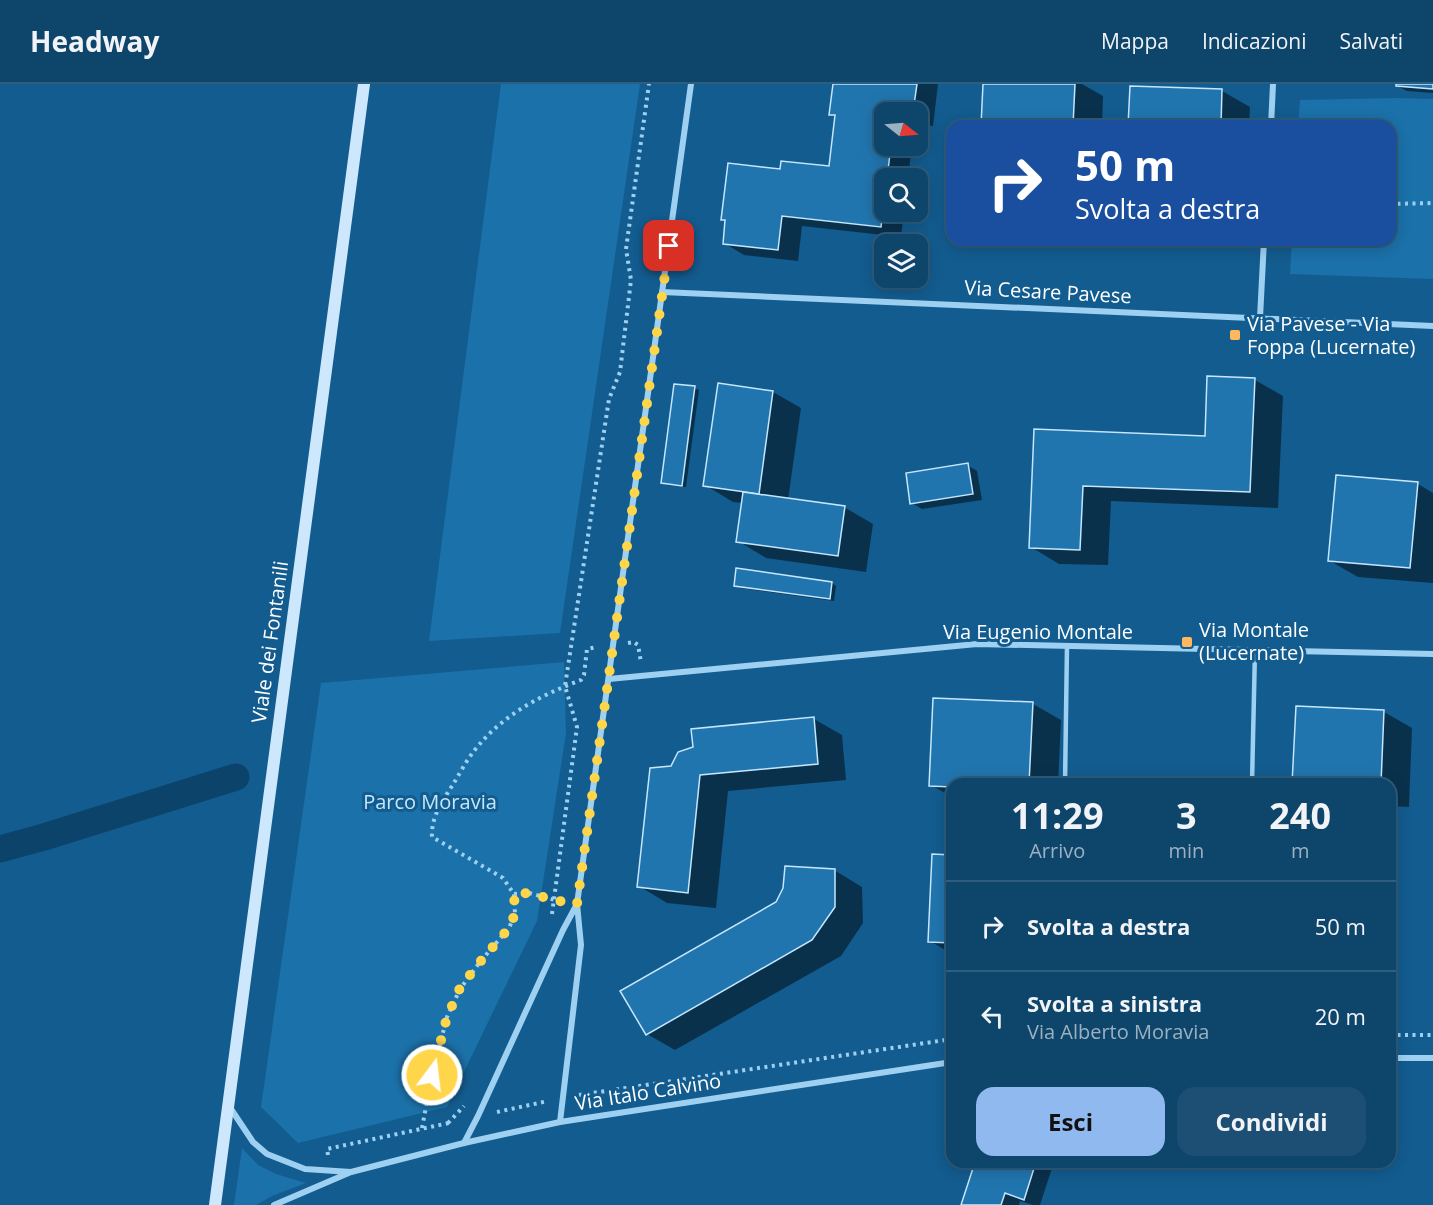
<!DOCTYPE html>
<html lang="it">
<head>
<meta charset="utf-8">
<style>
  :root { --surface:#0e456b; --page:#1c4f73; --text:#f1f3f6; --muted:#9bb1c1; --line:#2e5d7e; --accent:#90b9f0 }
  body { margin:0; font-family:"Open Sans",sans-serif; background:var(--page); color:var(--text); height:100vh; display:flex; flex-direction:column; font-size:22px; white-space:nowrap }
  * { box-sizing:border-box; margin:0 }
  p { font-size:20px; color:var(--muted) }
  .icon { flex:none; width:33px; height:33px; fill:none; stroke:currentColor; stroke-width:2; stroke-linecap:round; stroke-linejoin:round }
  .map { position:relative; flex:1; overflow:hidden }
  .side { position:absolute; left:946px; top:694px; width:450px; height:390px; display:flex; flex-direction:column; background:var(--surface); border-radius:18px; box-shadow:0 3px 15px #0003,0 0 0 2px var(--line) }
  .side>* { flex:none }
  .top-card { position:absolute; left:946px; top:36px; width:450px; height:126px; border-radius:18px; box-shadow:0 3px 15px #0003,0 0 0 2px var(--line); background:#1a4fa0; color:#fff; overflow:hidden }
  .needle { width:39px; rotate:107deg }
  .controls { position:absolute; left:874px; top:18px; display:grid; gap:12px }
  .controls a { display:grid; place-items:center; width:54px; height:54px; border-radius:12px; background:var(--surface); box-shadow:0 3px 15px #0003,0 0 0 2px var(--line); font-size:30px }
  .pin { position:absolute; display:grid; place-items:center; width:51px; height:51px; color:#fff; margin:-26px; border-radius:12px; box-shadow:0 3px 9px #0006 }
  .me { position:absolute; width:66px; margin:-33px; rotate:15deg; stroke-linejoin:round; filter:drop-shadow(0 0 4px #0008) }
  .turn { display:flex; align-items:center; gap:21px; height:126px; padding:0 30px; font-size:27px }
  .turn .icon { width:78px; height:78px; stroke-width:2.5 }
  .turn b { display:block; font-size:42px; line-height:51px }
  .eta { display:flex; justify-content:space-evenly; align-items:center; height:102px; text-align:center }
  .eta b { font-size:36px; font-weight:700; line-height:42px }
  .primary-button { display:flex; gap:12px; margin-top:auto; padding:12px 30px }
  .primary-button a { flex:1; height:69px; border-radius:18px; background:var(--accent); color:#111; font-size:24px; font-weight:700; line-height:69px; text-align:center }
  .primary-button a+a { background:var(--page); color:var(--text) }
  ul { padding:0; list-style:none }
  li { display:flex; align-items:center; gap:18px; height:90px; padding:0 30px; border-top:2px solid var(--line) }
  li div { flex:1 }
  li b { display:block; font-size:22px }
  li em { font-style:normal }
  header { display:flex; align-items:center; gap:36px; box-sizing:border-box; height:84px; padding:0 30px; background:var(--surface); border-bottom:2px solid var(--line) }
  header strong { font-size:28px }
  nav { display:flex; gap:33px; margin-inline-start:auto; font-size:21px }
  .map>svg:first-child { display:block }
  .green { fill:#1b71a9 }
  .shadow { fill:#0007 }
  .lines { fill:none; stroke-linecap:round; stroke-linejoin:round }
  .canal { stroke:#0c436b; stroke-width:27 }
  .building { fill:#2175ae; stroke:#c5e6fc; stroke-width:1.5 }
  .path { stroke:#9ed0f1; stroke-width:4; stroke-dasharray:3 4.5; stroke-linecap:butt }
  .lane { stroke:#9ed0f1; stroke-width:4.5 }
  .street { stroke:#9ed0f1; stroke-width:6 }
  .secondary { stroke:#cde8fc; stroke-width:12 }
  .route { stroke:#ffd54a; stroke-width:10; stroke-dasharray:0 18 }
  .poi-dot { fill:#ffb85e; stroke:#135c8f; stroke-width:2 }
  .labels { text-anchor:middle; stroke-width:6; stroke-linejoin:round; paint-order:stroke }
  .street-label { font-size:20px; fill:#fff; stroke:#135c8f }
  .poi-label { font-size:20px; fill:#fff; stroke:#135c8f; text-anchor:start }
  .park-label { font-size:20px; fill:#c5e6fc; stroke:#135c8f }
</style>
</head>
<body>
<header>
<strong>Headway</strong>
<nav><a>Mappa</a><a>Indicazioni</a><a>Salvati</a></nav>
</header>
<div class="map">
<svg width="1433" height="1121" viewBox="0 0 1433 1121">
  <rect width="100%" height="100%" fill="#135c8f"/>
  <g class="green">
    <path d="M501,0H640L560,549L429,557Z"/>
    <path d="M1396,14L1433,15V195L1290,190L1292,156H1390V42H1298L1300,16Z"/>
    <path d="M564,578L566,649L537,837L447,1023L298,1059L261,1023L321,599Z"/>
    <path d="M242,1064L258,1081L276,1090L306,1099L272,1112L256,1121H234Z"/>
  </g>
  <g class="shadow">
    <path d="M840,0H938L933,42L918,40V28H885V62H912L908,94H885V128H904L901,153L802,142L798,177L744,171L724,159L727,138L723,135L782,87L831,83L836,33L831,30Z"/>
    <path d="M984,0H1082L1103,12L1102,42H982Z"/>
    <path d="M1397,0H1433V9L1407,7L1397,2Z"/>
    <path d="M1222,7L1250,23L1249,42H1130Z"/>
    <path d="M1255,296L1283,312L1278,424L1111,417L1108,481L1059,480L1031,463L1036,347L1206,353Z"/>
    <path d="M694,304L699,306L686,403L667,401L662,398Z"/>
    <path d="M773,308L801,324L788,416L844,423L873,440L866,488L766,474L738,457L743,419L733,418L705,401Z"/>
    <path d="M967,381L977,387L982,416L922,425L912,419Z"/>
    <path d="M1418,400L1433,409V499L1358,493L1330,477Z"/>
    <path d="M832,499L836,502L834,517L740,504L736,501Z"/>
    <path d="M1033,620L1061,636L1058,700H952V713L931,701Z"/>
    <path d="M1297,624L1384,628L1412,644L1409,723L1390,722V700H1294Z"/>
    <path d="M814,635L842,651L846,696L728,707L716,824L667,819L639,802L672,684Z"/>
    <path d="M934,771L952,772V870L930,857Z"/>
    <path d="M834,786L862,803L863,839L841,872L675,966L647,950Z"/>
    <path d="M977,1078H1054L1040,1121H1033L1020,1117L1019,1121H962Z"/>
  </g>
  <g class="lines">
    <path class="canal" d="M0,765L44,753L236,693"/>
  </g>
  <g class="building">
    <path d="M833,0H917L913,28H885V62H891L887,94H885V111L881,143L782,132L778,166L723,160L725,136H721L728,79L780,85L781,77L829,82L835,31H829Z"/>
    <path d="M983,0H1075L1073,42H981Z"/>
    <path d="M1396,0H1433V5L1396,2Z"/>
    <path d="M1130,2L1222,5L1221,42H1128Z"/>
    <path d="M1207,292L1255,294L1250,408L1083,402L1080,466L1029,464L1034,345L1205,352Z"/>
    <path d="M718,299L773,307L759,410L703,402Z"/>
    <path d="M674,300L695,302L682,402L661,399Z"/>
    <path d="M968,379L973,410L910,420L906,389Z"/>
    <path d="M1336,391L1418,398L1410,484L1328,477Z"/>
    <path d="M743,408L845,422L838,472L736,458Z"/>
    <path d="M736,484L832,498L830,515L734,502Z"/>
    <path d="M933,614L1033,618L1029,700H952V703L929,702Z"/>
    <path d="M1296,622L1384,626L1381,700H1292Z"/>
    <path d="M814,633L818,680L700,691L688,809L637,803L650,684L671,682L678,668L693,663L691,645Z"/>
    <path d="M932,770L952,771V859L928,858Z"/>
    <path d="M785,782L835,785V823L812,856L646,951L620,907L776,818L783,804Z"/>
    <path d="M975,1078H1036L1024,1116L1005,1109L1001,1121H961Z"/>
  </g>
  <g class="lines">
    <g class="path">
      <path d="M1390,120L1433,119"/>
      <path d="M628,559L634,558L638,561L641,578"/>
      <path d="M514,810L529,809L555,816"/>
      <path d="M552,830L577,643L565,602L609,315L620,288L631,196L626,165L649,0"/>
      <path d="M1390,951H1433"/>
      <path d="M579,1011L952,955"/>
      <path d="M497,1028L548,1017"/>
      <path d="M448,1039L464,1022"/>
      <path d="M422,1044L432,991L447,933L460,905L480,878L509,844L515,830L514,810L503,794L432,753C431,733 442,718 452,702C459,691 466,677 474,667C502,631 539,612 581,596L584,591L587,565L597,563"/>
      <path d="M328,1071L327,1065L449,1039"/>
    </g>
    <g class="lane">
      <path d="M1065,700L1067,562"/>
      <path d="M1252,700L1255,566"/>
    </g>
    <g class="street">
      <path d="M1271,42L1273,0"/>
      <path d="M662,208L1433,242"/>
      <path d="M1260,234L1264,156"/>
      <path d="M609,595L977,560L1433,570"/>
      <path d="M1390,974H1433"/>
      <path d="M229,1022L253,1058L267,1070L305,1085L351,1088L274,1121"/>
      <path d="M560,1038L581,861L577,820L691,0"/>
      <path d="M464,1059L478,1032L563,846L577,820"/>
      <path d="M351,1088L464,1059L560,1038L952,978"/>
    </g>
    <path class="secondary" d="M215,1121L364,0"/>
  </g>
  <g class="lines">
    <path class="route" d="M432,991L447,933L460,904L480,878L509,844L515,830L514,810L529,809L554,816L577,820L669,162"/>
  </g>
  <g class="poi-dot">
    <rect x="1229" y="245" width="12" height="12" rx="3"/>
    <rect x="1181" y="552" width="12" height="12" rx="3"/>
  </g>
  <g class="labels">
    <g class="street-label">
      <text transform="translate(1048 208) rotate(3)" y="7">Via Cesare Pavese</text>
      <text x="1038" y="555">Via Eugenio Montale</text>
      <text transform="translate(270 558) rotate(-82)" y="7">Viale dei Fontanili</text>
      <text transform="translate(648 1008) rotate(-9)" y="7">Via Italo Calvino</text>
    </g>
    <g class="poi-label">
      <text x="1247" y="247">Via Pavese - Via<tspan x="1247" dy="23">Foppa (Lucernate)</tspan></text>
      <text x="1199" y="553">Via Montale<tspan x="1199" dy="23">(Lucernate)</tspan></text>
    </g>
    <g class="park-label">
      <text x="430" y="725">Parco Moravia</text>
    </g>
  </g>
</svg>
<div class="controls">
<a><svg class="needle" viewBox="-14 -14 28 28"><path d="M0-13l5 13h-10z" fill="#e53935"/><path d="M0 13l5-13h-10z" fill="#9bb1c1"/></svg></a>
<a><svg class="icon" aria-label="search" viewBox="0 0 24 24"><circle cx="10" cy="10" r="6"/><path d="M15 15l6 6"/></svg></a>
<a><svg class="icon" aria-label="layers" viewBox="0 0 24 24"><path d="M12 4l9 5-9 5-9-5zM3 14l9 5 9-5"/></svg></a>
</div>
<div class="pin" style="left:669px;top:162px;background:#d93025"><svg class="icon" aria-label="arrive" viewBox="0 0 24 24"><path d="M6 21V4h12l-3 4 3 4H6"/></svg></div>
<svg class="me" style="left:432px;top:991px" viewBox="-20 -20 40 40"><circle r="17" fill="#ffd54a" stroke="#fff" stroke-width="3"/><path d="M0-11L8 9 0 5-8 9z" fill="#fff"/></svg>
<div class="top-card">
<div class="turn"><svg class="icon" aria-label="right" viewBox="0 0 24 24"><path d="M7 20v-9h11M14 6l5 5-5 5"/></svg><div><b>50 m</b>Svolta a destra</div></div>
</div>
<section class="side">
<div class="eta">
<div><b>11:29</b><p>Arrivo</p></div>
<div><b>3</b><p>min</p></div>
<div><b>240</b><p>m</p></div>
</div>
<ul>
<li><svg class="icon" aria-label="right" viewBox="0 0 24 24"><path d="M7 20v-9h11M14 6l5 5-5 5"/></svg><div><b>Svolta a destra</b></div><em>50 m</em></li>
<li><svg class="icon" aria-label="left" viewBox="0 0 24 24"><path d="M17 20v-9H6M10 6l-5 5 5 5"/></svg><div><b>Svolta a sinistra</b><p>Via Alberto Moravia</p></div><em>20 m</em></li>
</ul>
<div class="primary-button"><a>Esci</a><a>Condividi</a></div>
</section>
</div>
</body>
</html>
